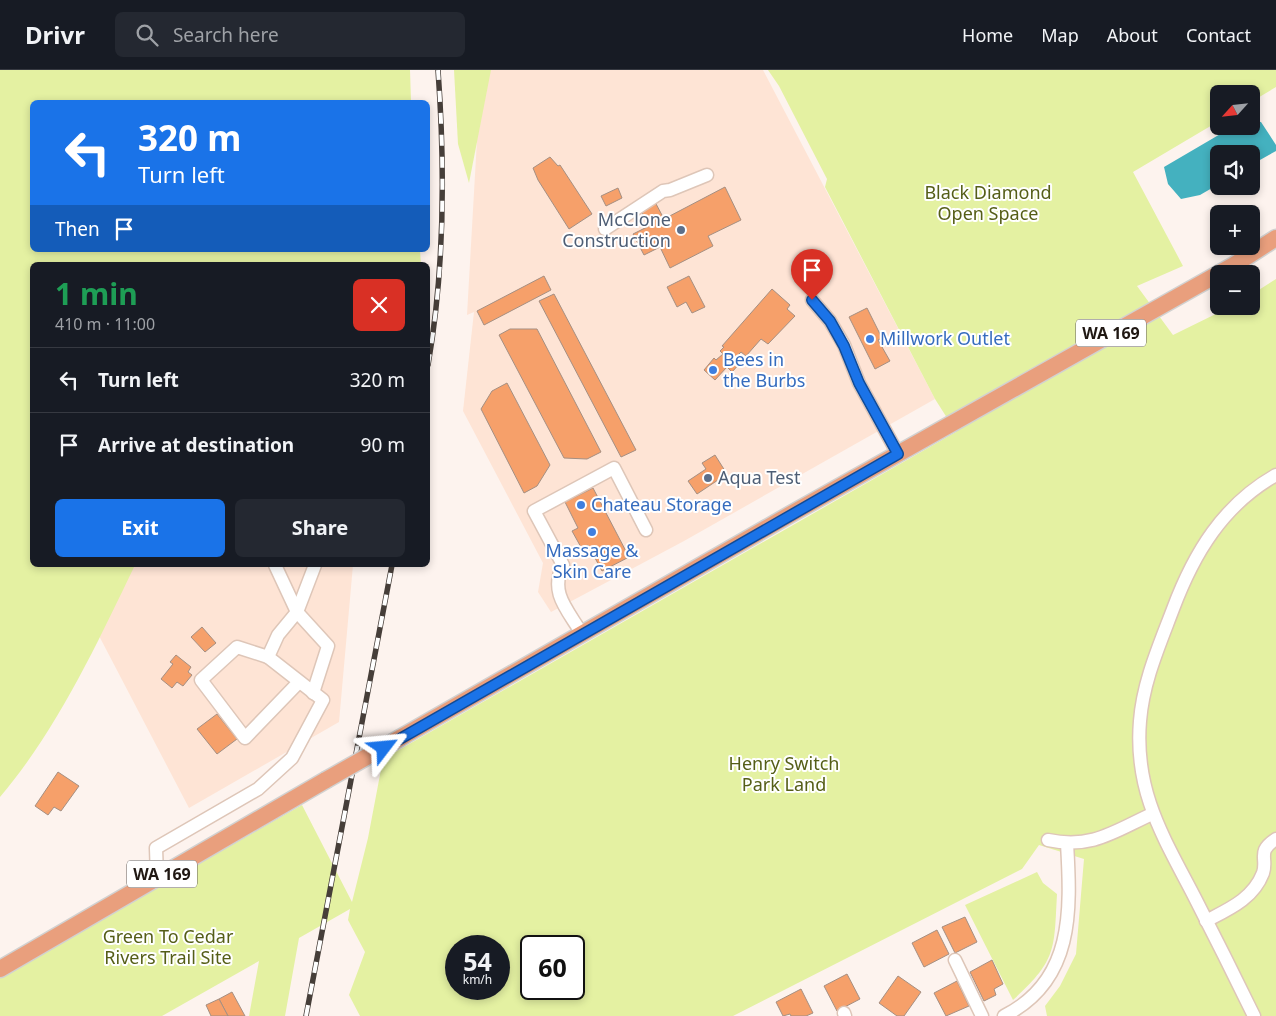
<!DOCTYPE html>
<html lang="en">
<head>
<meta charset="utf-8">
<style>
  :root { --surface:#171b24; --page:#242831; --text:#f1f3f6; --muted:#9ea1a6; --line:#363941; --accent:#1a73e8 }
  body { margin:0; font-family:"Noto Sans",sans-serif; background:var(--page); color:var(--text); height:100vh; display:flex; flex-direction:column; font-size:19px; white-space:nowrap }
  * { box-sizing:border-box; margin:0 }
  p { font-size:16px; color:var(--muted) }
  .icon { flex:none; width:28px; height:28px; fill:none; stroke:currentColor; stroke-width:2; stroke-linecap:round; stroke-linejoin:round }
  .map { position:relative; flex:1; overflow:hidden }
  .sheet { position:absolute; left:30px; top:192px; width:400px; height:305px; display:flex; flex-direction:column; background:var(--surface); border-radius:8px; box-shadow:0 2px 8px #0003 }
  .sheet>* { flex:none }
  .banner { position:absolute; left:30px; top:30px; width:400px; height:152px; border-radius:8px; box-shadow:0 2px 8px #0003; background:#1a73e8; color:#fff; overflow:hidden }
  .needle { width:32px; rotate:243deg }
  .buttons { position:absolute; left:1210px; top:15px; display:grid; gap:10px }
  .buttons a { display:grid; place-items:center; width:50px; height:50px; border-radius:8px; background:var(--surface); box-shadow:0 2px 8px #0003; font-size:25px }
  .speed { position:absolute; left:445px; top:865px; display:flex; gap:10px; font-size:25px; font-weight:700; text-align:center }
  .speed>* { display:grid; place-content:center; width:65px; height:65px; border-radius:50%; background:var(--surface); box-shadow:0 2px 8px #0003; line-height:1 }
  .speed small { font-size:12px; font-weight:400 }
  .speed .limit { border:2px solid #111; border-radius:8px; background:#fff; color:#111 }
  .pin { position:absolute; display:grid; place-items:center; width:42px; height:42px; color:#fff; margin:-51px -21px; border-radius:50% 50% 50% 0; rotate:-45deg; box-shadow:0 0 5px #0007 }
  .pin .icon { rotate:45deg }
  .me { position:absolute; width:55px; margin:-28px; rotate:61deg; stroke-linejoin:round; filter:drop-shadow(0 0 4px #0008) }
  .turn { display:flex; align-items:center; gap:18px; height:105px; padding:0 25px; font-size:22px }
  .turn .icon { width:65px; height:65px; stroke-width:2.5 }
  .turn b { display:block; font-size:35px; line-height:42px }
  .then { display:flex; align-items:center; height:48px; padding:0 25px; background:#0003; gap:10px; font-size:19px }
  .round { display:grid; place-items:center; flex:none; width:52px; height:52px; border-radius:8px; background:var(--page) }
  .headline { display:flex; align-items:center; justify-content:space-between; height:85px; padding:0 25px }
  h1 { font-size:30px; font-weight:700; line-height:38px; color:#1e9e55 }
  .primary-button { display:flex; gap:10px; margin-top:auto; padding:10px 25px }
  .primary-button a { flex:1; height:58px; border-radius:8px; background:var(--accent); color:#fff; font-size:20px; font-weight:700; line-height:58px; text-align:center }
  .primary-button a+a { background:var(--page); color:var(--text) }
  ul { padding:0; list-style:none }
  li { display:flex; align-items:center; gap:15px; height:65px; padding:0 25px; border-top:1px solid var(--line) }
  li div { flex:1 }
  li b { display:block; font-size:19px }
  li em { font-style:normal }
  header { display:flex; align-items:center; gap:30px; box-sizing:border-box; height:70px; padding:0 25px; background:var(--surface); border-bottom:1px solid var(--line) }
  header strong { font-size:24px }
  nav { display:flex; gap:28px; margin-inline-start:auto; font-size:18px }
  .search { width:350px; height:45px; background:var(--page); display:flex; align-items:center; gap:12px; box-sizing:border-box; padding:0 18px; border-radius:8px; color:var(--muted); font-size:19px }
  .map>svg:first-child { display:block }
  .built { fill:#fee4d5 }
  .green { fill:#e4f1a2; fill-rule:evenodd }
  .water { fill:#44b1bf }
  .building { fill:#f6a06a; stroke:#a58f82 }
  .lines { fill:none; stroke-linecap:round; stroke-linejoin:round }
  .minor-casing { stroke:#dec6b8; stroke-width:15 }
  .major-casing { stroke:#d2d1d0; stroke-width:19 }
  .minor { stroke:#fff; stroke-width:12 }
  .major { stroke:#e99f7d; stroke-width:16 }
  .rail-casing { stroke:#463e39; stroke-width:5.5 }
  .rail { stroke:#fff; stroke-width:4; stroke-dasharray:11; stroke-linecap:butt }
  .major-bridge-casing { stroke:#d2d1d0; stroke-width:19; stroke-linecap:butt }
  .major-bridge { stroke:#e99f7d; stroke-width:16 }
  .route-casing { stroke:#114b97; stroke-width:12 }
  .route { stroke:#1a73e8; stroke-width:9 }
  .service-dot { fill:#5c6f8a; stroke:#fff; stroke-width:2 }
  .shop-dot { fill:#3f7fe0; stroke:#fff; stroke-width:2 }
  .labels { text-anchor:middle; stroke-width:4; stroke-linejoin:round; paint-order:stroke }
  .shield { fill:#fff; stroke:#635d5a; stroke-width:1 }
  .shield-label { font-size:16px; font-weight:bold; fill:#201813 }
  .park-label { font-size:18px; fill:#555e17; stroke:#fff }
  .service-label { font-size:18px; fill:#4e5e75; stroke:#fff; text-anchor:end }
  .shop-label { font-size:18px; fill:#366cbe; stroke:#fff; text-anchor:start }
</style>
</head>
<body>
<header>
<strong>Drivr</strong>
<div class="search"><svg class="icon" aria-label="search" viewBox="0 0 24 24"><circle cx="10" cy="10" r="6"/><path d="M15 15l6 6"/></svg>Search here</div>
<nav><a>Home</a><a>Map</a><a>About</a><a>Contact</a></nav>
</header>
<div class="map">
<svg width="1276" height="946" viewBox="0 0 1276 946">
  <rect width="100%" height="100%" fill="#fdf3ee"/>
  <g class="built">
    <path d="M481,0H763L935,329L684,471L551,542L538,522L543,493L463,341L474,242L467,245Z"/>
    <path d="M62,495H353L339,652L189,738Z"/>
  </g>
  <g class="green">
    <path d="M0,0H410L411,32H32V180H420L421,195H32V495H135C97,574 57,660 0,727Z"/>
    <path d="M454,0H491L469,113L458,74Z"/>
    <path d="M768,0H1276V17L1251,32V24H1219V51L1133,102L1183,196L1137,216L1173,265L1232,236H1251V225L1276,209V946H1047L1045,936L1060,916L1076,884L1084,789L1039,775L1022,799L733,946H360L349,925L365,882L348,850L350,839L299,868L285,946H249L259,891L162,946H0V907L302,735L352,832L368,768L383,689L956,362L935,329L825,117L827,109L779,16ZM456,876H499V919H456ZM531,876H574V919H531Z"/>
    <path d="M1037,802L1043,813L1057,824C1054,880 1057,890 1013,930L965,835Z"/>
  </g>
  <path class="water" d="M1251,51L1261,52L1276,75V81L1251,95V84H1219V114L1200,125L1181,129L1168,114L1164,97L1234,56H1251Z"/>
  <g class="building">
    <path d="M550,87L558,96L560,95L592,144L569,159L538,110L533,98Z"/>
    <path d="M725,117L741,150L708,166L713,176L670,198L660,177L644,185L633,164L649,156L639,137L654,130L664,149Z"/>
    <path d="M618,118L622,128L606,136L601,126Z"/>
    <path d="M544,206L551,220L484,255L477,241Z"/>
    <path d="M689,206L705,237L692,243L686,232L677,237L667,217Z"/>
    <path d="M772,219L790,235L787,239L795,246L768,274L761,269L746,286L741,282L736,287L741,292L732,302L727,297L715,310L704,300L714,288L716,290L723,284L720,281L724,277L722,276Z"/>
    <path d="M554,224L636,380L621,387L539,231Z"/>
    <path d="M867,238L882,268L878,270L890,291L875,299L849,247Z"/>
    <path d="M510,259H537L601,382L587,389L564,388L499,265Z"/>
    <path d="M507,313L550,395L537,416L524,423L481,339L492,321Z"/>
    <path d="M715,385L727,404L697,424L688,411L706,399L702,393Z"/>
    <path d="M593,418L629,487L602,501L588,475L582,479L572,461L578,458L565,432Z"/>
    <path d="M202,557L216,573L205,582L191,567Z"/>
    <path d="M176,585L191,597L188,602L192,605L183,616L177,612L172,618L161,609L173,594L170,592Z"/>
    <path d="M217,644L237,669L217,684L197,659Z"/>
    <path d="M58,702L79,716L61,741L54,737L48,745L35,736Z"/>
    <path d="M965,847L977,872L955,883L942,857Z"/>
    <path d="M937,860L949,884L924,897L912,873Z"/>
    <path d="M992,890L1003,914L994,919L996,925L984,931L970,902Z"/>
    <path d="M847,904L860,929L837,941L824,916Z"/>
    <path d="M898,906L921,922L904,946H897L879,933Z"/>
    <path d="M957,911L969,936L946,946L934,923Z"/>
    <path d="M801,919L813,943L806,946H791L790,944L783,946L776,932Z"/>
    <path d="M232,922L245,946H228L219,929Z"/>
    <path d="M219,929L228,946H211L206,935Z"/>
  </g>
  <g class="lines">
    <defs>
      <g id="minor">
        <path d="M605,159L663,121L670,120L707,105"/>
        <path d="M812,230L830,251L844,275L859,313L898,384"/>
        <path d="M275,495L297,542L328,576L313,623"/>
        <path d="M582,564C568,540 549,523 563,495L534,441L614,398L646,460"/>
        <path d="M268,587L237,577L201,610L245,668L299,612"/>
        <path d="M1048,770C1092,779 1113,762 1152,744"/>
        <path d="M157,807L156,778L258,719L292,688L323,630L268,587L278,565L297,542L315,495"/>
        <path d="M1206,851C1229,839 1253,829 1263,803C1268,788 1256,782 1276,769"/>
        <path d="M955,890L982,946"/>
        <path d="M844,943L845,946"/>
        <path d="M1004,946C1074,911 1071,841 1067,773"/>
        <path d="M1254,946C1235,907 1215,867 1195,828C1164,768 1134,722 1140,651C1143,612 1159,576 1173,539C1194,483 1223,435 1276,405"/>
      </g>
      <g id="major">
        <path d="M400,668L791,444L1234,195L1276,168"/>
        <path d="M0,899L326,710"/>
      </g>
    </defs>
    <use href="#minor" class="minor-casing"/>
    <use href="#major" class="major-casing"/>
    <use href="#minor" class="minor"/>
    <use href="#major" class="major"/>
    <defs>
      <g id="rail">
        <path d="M428,295C445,198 445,97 438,0"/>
        <path d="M306,946L392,495"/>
      </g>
    </defs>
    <use href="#rail" class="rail-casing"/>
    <use href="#rail" class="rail"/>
    <defs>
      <path id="major-bridge" d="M326,710L400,668"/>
    </defs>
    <use href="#major-bridge" class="major-bridge-casing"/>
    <use href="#major-bridge" class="major-bridge"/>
  </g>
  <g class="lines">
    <defs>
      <path id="route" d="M384,678L898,384L859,313L844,276L830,251L812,230"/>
    </defs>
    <use href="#route" class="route-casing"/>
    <use href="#route" class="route"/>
  </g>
  <g class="service-dot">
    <circle cx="681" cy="160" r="5"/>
    <circle cx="708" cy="408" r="5"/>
  </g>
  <g class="shop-dot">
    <circle cx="870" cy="269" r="5"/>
    <circle cx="713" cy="300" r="5"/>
    <circle cx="581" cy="435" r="5"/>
    <circle cx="592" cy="462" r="5"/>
  </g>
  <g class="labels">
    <g class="shield">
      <rect x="1076" y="249.5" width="70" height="27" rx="4"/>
      <rect x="127" y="790.5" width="70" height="27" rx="4"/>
    </g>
    <g class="shield-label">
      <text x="1111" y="269">WA 169</text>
      <text x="162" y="810">WA 169</text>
    </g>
    <g class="park-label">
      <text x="988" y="129">Black Diamond<tspan x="988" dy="21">Open Space</tspan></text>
      <text x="784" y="700">Henry Switch<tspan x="784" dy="21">Park Land</tspan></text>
      <text x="168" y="873">Green To Cedar<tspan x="168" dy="21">Rivers Trail Site</tspan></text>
    </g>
    <g class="service-label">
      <text x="671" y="156">McClone<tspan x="671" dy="21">Construction</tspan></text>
      <text x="718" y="414" text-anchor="start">Aqua Test</text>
    </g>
    <g class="shop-label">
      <text x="880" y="275">Millwork Outlet</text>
      <text x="723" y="296">Bees in<tspan x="723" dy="21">the Burbs</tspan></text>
      <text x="591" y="441">Chateau Storage</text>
      <text x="592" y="487" text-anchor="middle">Massage &amp;<tspan x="592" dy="21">Skin Care</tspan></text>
    </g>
  </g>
</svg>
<div class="buttons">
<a><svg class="needle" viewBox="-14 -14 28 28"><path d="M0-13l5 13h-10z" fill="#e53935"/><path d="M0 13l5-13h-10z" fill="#9ea1a6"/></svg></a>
<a><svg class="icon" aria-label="sound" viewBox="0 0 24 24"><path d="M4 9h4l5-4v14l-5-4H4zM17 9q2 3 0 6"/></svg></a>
<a>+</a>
<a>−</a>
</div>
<div class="speed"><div>54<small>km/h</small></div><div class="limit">60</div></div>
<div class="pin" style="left:812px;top:230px;background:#d93025"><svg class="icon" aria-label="arrive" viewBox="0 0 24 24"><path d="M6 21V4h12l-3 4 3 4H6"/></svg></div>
<svg class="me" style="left:384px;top:678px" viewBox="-20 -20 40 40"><path d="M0-17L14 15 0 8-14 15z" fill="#1a73e8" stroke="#fff" stroke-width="4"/></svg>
<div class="banner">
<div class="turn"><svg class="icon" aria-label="left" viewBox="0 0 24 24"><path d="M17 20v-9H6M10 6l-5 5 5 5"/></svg><div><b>320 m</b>Turn left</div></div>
<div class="then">Then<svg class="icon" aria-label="arrive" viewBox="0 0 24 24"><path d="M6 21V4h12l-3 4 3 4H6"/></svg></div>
</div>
<section class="sheet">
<div class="headline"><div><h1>1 min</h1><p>410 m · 11:00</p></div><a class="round" style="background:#d93025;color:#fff"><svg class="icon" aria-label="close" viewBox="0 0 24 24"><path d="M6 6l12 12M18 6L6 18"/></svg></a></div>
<ul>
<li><svg class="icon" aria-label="left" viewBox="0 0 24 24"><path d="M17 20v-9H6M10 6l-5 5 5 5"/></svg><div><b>Turn left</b></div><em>320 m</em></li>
<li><svg class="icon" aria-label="arrive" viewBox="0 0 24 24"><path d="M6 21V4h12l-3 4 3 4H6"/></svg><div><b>Arrive at destination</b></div><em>90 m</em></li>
</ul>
<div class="primary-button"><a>Exit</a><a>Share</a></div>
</section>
</div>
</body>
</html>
